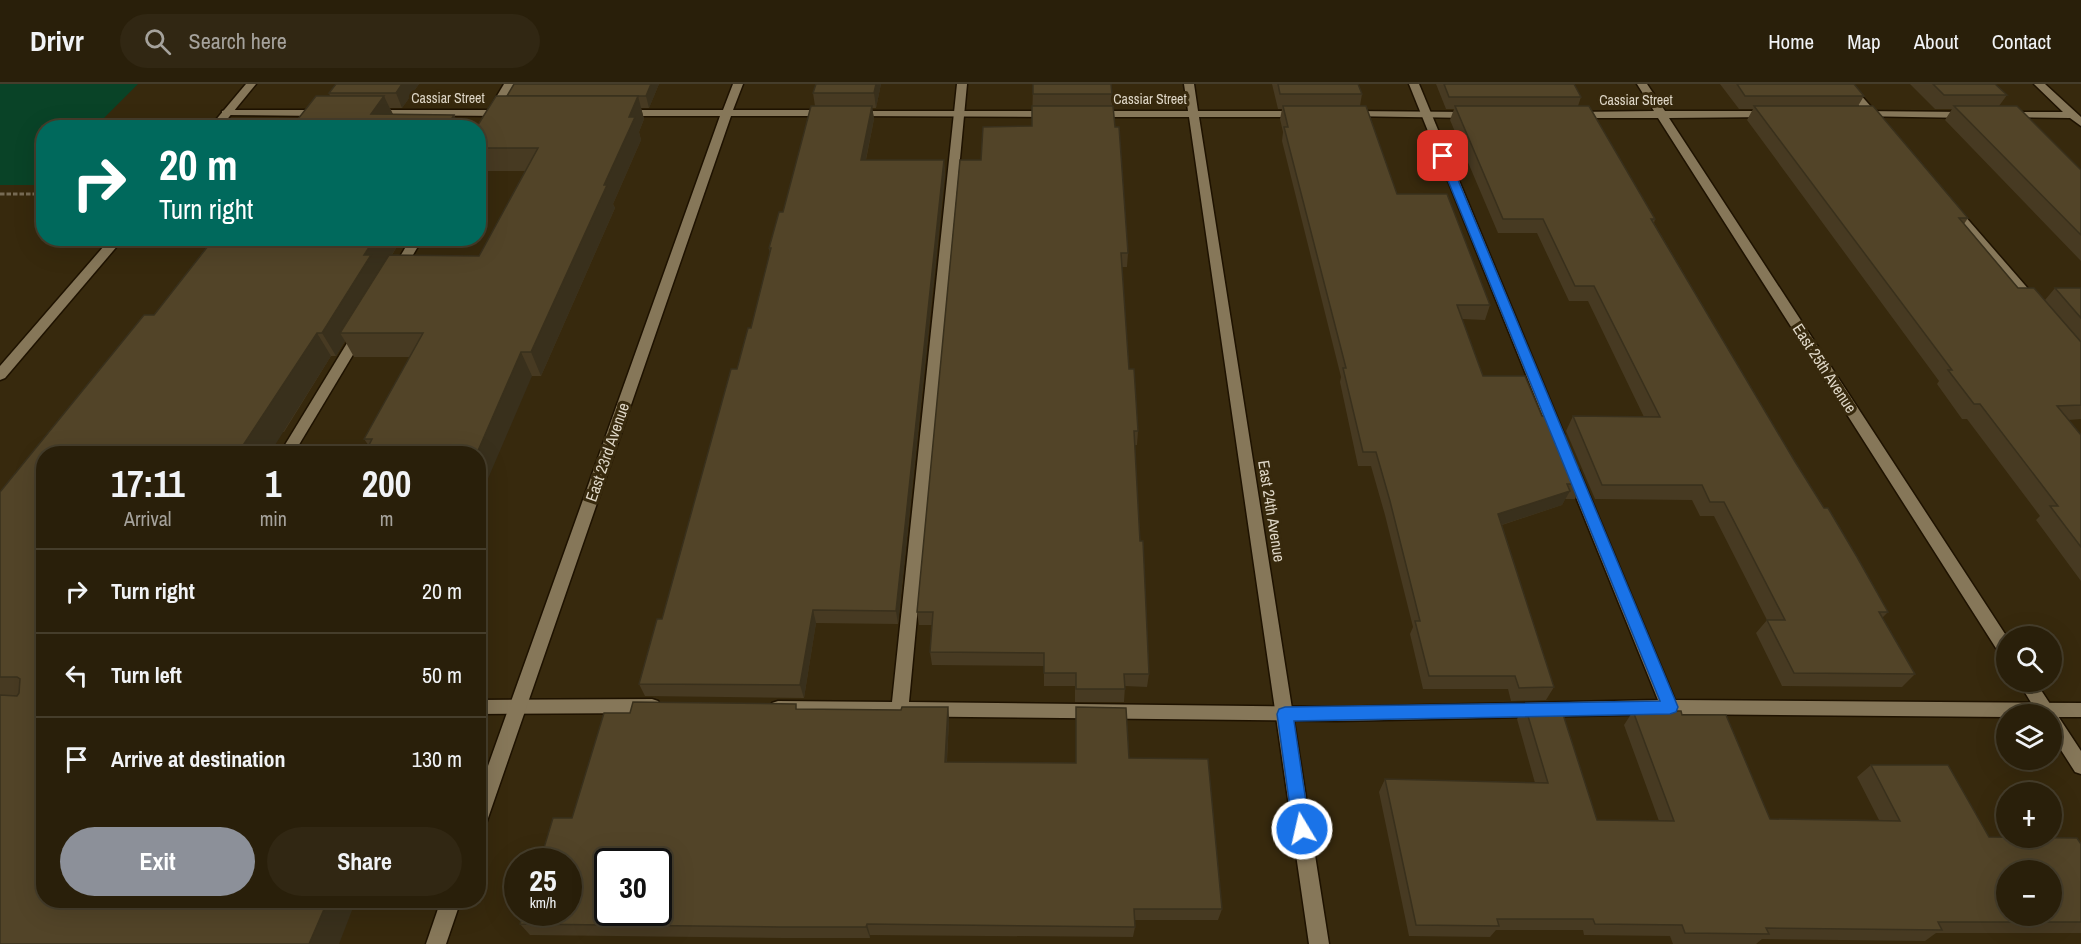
<!DOCTYPE html>
<html lang="en">
<head>
<meta charset="utf-8">
<style>
  :root { --surface:#291f0a; --page:#312713; --text:#f1f3f6; --muted:#a5a29c; --line:#453d2b; --accent:#8c9099 }
  body { margin:0; font-family:"Archivo Narrow",sans-serif; background:var(--page); color:var(--text); height:100vh; display:flex; flex-direction:column; font-size:22px; white-space:nowrap }
  * { box-sizing:border-box; margin:0 }
  p { font-size:20px; color:var(--muted) }
  .icon { flex:none; width:33px; height:33px; fill:none; stroke:currentColor; stroke-width:2; stroke-linecap:round; stroke-linejoin:round }
  .map { position:relative; flex:1; overflow:hidden }
  .sheet { position:absolute; left:36px; top:362px; width:450px; height:462px; display:flex; flex-direction:column; background:var(--surface); border-radius:24px; box-shadow:0 6px 24px #0002,0 0 0 2px var(--line) }
  .sheet>* { flex:none }
  .guide { position:absolute; left:36px; top:36px; width:450px; height:126px; border-radius:24px; box-shadow:0 6px 24px #0002,0 0 0 2px var(--line); background:#00695c; color:#fff; overflow:hidden }
  .controls { position:absolute; left:1996px; top:542px; display:grid; gap:12px }
  .controls a { display:grid; place-items:center; width:66px; height:66px; border-radius:50%; background:var(--surface); box-shadow:0 6px 24px #0002,0 0 0 2px var(--line); font-size:30px }
  .speed { position:absolute; left:504px; top:764px; display:flex; gap:12px; font-size:30px; font-weight:700; text-align:center }
  .speed>* { display:grid; place-content:center; width:78px; height:78px; border-radius:50%; background:var(--surface); box-shadow:0 6px 24px #0002,0 0 0 2px var(--line); line-height:1 }
  .speed small { font-size:15px; font-weight:400 }
  .speed .limit { border:3px solid #111; border-radius:9px; background:#fff; color:#111 }
  .pin { position:absolute; display:grid; place-items:center; width:51px; height:51px; color:#fff; margin:-26px; border-radius:12px; box-shadow:0 3px 9px #0006 }
  .me { position:absolute; width:66px; margin:-33px; rotate:351deg; stroke-linejoin:round; filter:drop-shadow(0 0 4px #0008) }
  .turn { display:flex; align-items:center; gap:21px; height:126px; padding:0 24px; font-size:27px }
  .turn .icon { width:78px; height:78px; stroke-width:2.5 }
  .turn b { display:block; font-size:42px; line-height:51px }
  .eta { display:flex; justify-content:space-evenly; align-items:center; height:102px; text-align:center }
  .eta b { font-size:36px; font-weight:800; line-height:42px }
  .action { display:flex; gap:12px; margin-top:auto; padding:12px 24px }
  .action a { flex:1; height:69px; border-radius:36px; background:var(--accent); color:#fff; font-size:24px; font-weight:800; line-height:69px; text-align:center }
  .action a+a { background:var(--page); color:var(--text) }
  ul { padding:0; list-style:none }
  li { display:flex; align-items:center; gap:18px; height:84px; padding:0 24px; border-top:2px solid var(--line) }
  li div { flex:1 }
  li b { display:block; font-size:22px }
  li em { font-style:normal }
  header { display:flex; align-items:center; gap:36px; box-sizing:border-box; height:84px; padding:0 30px; background:var(--surface); border-bottom:2px solid var(--line) }
  header strong { font-size:28px }
  nav { display:flex; gap:33px; margin-inline-start:auto; font-size:21px }
  .search { width:420px; height:54px; background:var(--page); display:flex; align-items:center; gap:15px; box-sizing:border-box; padding:0 21px; border-radius:33px; color:var(--muted); font-size:22px }
  .map>svg:first-child { display:block }
  .green { fill:#094327 }
  .lines { fill:none; stroke-linecap:round; stroke-linejoin:round }
  .service-casing { stroke:#1e1200; stroke-width:3 }
  .minor-casing { stroke:#1e1200; stroke-width:3 }
  .tertiary-casing { stroke:#1e1200; stroke-width:3 }
  .path { stroke:#776b54; stroke-width:3; stroke-dasharray:4.5 2; stroke-linecap:butt }
  .service { fill:#867759; fill-rule:evenodd }
  .minor { fill:#867759; fill-rule:evenodd }
  .tertiary { fill:#867759; fill-rule:evenodd }
  .wall { fill:#473a22 }
  .shaded-wall { fill:#39301c }
  .building { fill:#524428; stroke:#39301c; stroke-width:1.5; fill-rule:evenodd }
  .route { fill:#1a73e8; stroke:#114b97; stroke-width:1.5 }
  .labels { text-anchor:middle; stroke-width:6; stroke-linejoin:round; paint-order:stroke }
  .far-street-label { font-size:14px; fill:#dfd7c7; stroke:#37290d }
  .street-label { font-size:16px; fill:#dfd7c7; stroke:#37290d }
</style>
</head>
<body>
<header>
<strong>Drivr</strong>
<div class="search"><svg class="icon" aria-label="search" viewBox="0 0 24 24"><circle cx="10" cy="10" r="6"/><path d="M15 15l6 6"/></svg>Search here</div>
<nav><a>Home</a><a>Map</a><a>About</a><a>Contact</a></nav>
</header>
<div class="map">
<svg width="2081" height="860" viewBox="0 0 2081 860">
  <rect width="100%" height="100%" fill="#37290d"/>
  <path class="green" d="M0,0H138L95,43L44,44L43,94L37,101H0Z"/>
  <g class="lines">
    <defs>
      <g id="service">
        <path d="M504,0H514L483,54L478,57V44Z"/>
        <path d="M957,0H967L909,618L1337,623L1658,616L1565,386L1572,381L1579,386L1675,616L2081,619V633H2052V630H2007V633L1670,630L1337,637L778,631L772,629L769,624L772,619L778,617L892,618Z"/>
        <path d="M1409,0H1419L1564,350L1562,354H1552L1550,350Z"/>
        <path d="M1840,0H1851L1881,34V38H1873Z"/>
        <path d="M1953,122L1957,123L2037,215L2039,218L2037,221H2029L1949,127L1947,125Z"/>
        <path d="M411,154H423L401,191H393L391,188Z"/>
        <path d="M360,245L366,249L294,369H280L355,246Z"/>
        <path d="M652,615L658,617L661,622L658,627L652,629L478,630V616Z"/>
      </g>
      <g id="minor">
        <path d="M733,0H743L733,26H828L833,29L828,32H731L487,737L485,743L478,745V710L720,32H624L619,29L624,26H723Z"/>
        <path d="M1184,0H1194L1198,27H1302L1307,30L1302,33H1199L1329,860H1309L1189,33H1095L1090,30L1095,27H1188Z"/>
        <path d="M1637,0H1647L1665,27H1770L1775,30L1770,33L1669,34L2007,553V574L2001,572L1658,34H1575L1570,31L1575,28L1654,27Z"/>
        <path d="M2034,0H2045L2081,33V42L2070,34L2003,33V29L2007,28H2063Z"/>
        <path d="M226,26H321L326,29L321,32L222,31V27Z"/>
        <path d="M372,26H504L509,29L504,32L368,31V27Z"/>
        <path d="M855,27H1053L1058,30L1053,33L851,32V28Z"/>
        <path d="M1350,27L1470,28L1475,31L1470,34L1346,32V28Z"/>
        <path d="M1860,27L1968,28L1973,31L1968,34L1856,32L1855,30Z"/>
        <path d="M2018,597H2035L2081,667V690L2075,688L2052,652V630H2038Z"/>
        <path d="M441,816H461L446,860H426Z"/>
      </g>
      <g id="tertiary">
        <path d="M246,0H256L220,44H209Z"/>
        <path d="M111,154H124L5,294L0,296V282Z"/>
      </g>
    </defs>
    <use href="#service" class="service-casing"/>
    <use href="#minor" class="minor-casing"/>
    <use href="#tertiary" class="tertiary-casing"/>
    <path class="path" d="M0,110H44"/>
    <use href="#service" class="service"/>
    <use href="#minor" class="minor"/>
    <use href="#tertiary" class="tertiary"/>
  </g>
  <g class="wall">
    <path d="M419,0L402,24H390L393,30L454,31L460,44H291L330,12L329,9Z"/>
    <path d="M659,0L649,24H641L644,35L639,48L641,56L613,120L615,124L541,292H532L369,362L364,355L410,273H354L345,257L336,272H331L284,348L44,369L0,860V408L154,231L206,164L201,157L203,154H402L392,171L479,172L525,87H478V44L507,12Z"/>
    <path d="M816,0H881L876,24H872L874,35L866,76H944L945,90L898,540L816,539L804,614L645,612L639,600L662,535L737,285L751,244L770,170L769,164L783,128L815,22L813,9Z"/>
    <path d="M1033,0L1112,10V22L1128,169L1127,183H1122L1129,285L1138,347L1137,361H1134L1149,590L1147,603L1125,602L1124,618H1075V602H1044V582L932,581L930,568L932,541H919L917,528L981,76L1032,42Z"/>
    <path d="M1272,0H1358L1362,10L1360,22L1397,110L1490,221L1485,236L1462,235L1483,292L1542,332L1582,400L1575,415H1565L1562,421L1502,441L1554,603L1546,616L1511,617L1508,605H1423L1410,550L1413,543L1385,431L1371,382H1358L1340,298L1341,293L1282,57L1283,48L1280,35L1282,25H1278Z"/>
    <path d="M1436,0H1574L1581,13L1578,22L1655,135L1654,139L1794,376L1888,528L1882,534L1915,590L1902,603L1782,602L1756,549L1767,536L1714,432H1700L1692,416L1595,415L1566,347L1573,332L1644,333L1588,217H1569L1537,149H1498L1450,36L1454,25H1446Z"/>
    <path d="M1720,0H1854L1864,12L1858,22L1968,134L1964,140L2018,204L2045,216L2055,204H2081V335L2068,336L2081,351V497L2036,436L2040,432L1967,335H1962L1937,300L1939,297L1747,36L1753,25H1739Z"/>
    <path d="M1910,0H1995L2007,11L1999,22L2081,86V177L1945,36L1952,25H1935Z"/>
    <path d="M1525,622L1597,736L1659,737L1624,641L1633,627L1682,631L1770,735L1879,736L1857,693L1871,681L1989,753L2081,760V849H1936L1925,857L1762,855L1756,860H1673L1670,852L1584,851L1583,846H1496L1490,853L1409,852L1379,708L1385,695L1535,699L1517,635Z"/>
    <path d="M948,623L949,636L947,678L1076,679V623L1129,674L1222,825L1218,836H1135V843L1133,853L870,851V854H784L530,851L520,840L572,734L630,629L798,625L901,626Z"/>
  </g>
  <g class="shaded-wall">
    <path d="M402,0H419L402,24L396,9Z"/>
    <path d="M651,0H659L649,24L646,12Z"/>
    <path d="M876,0H881L876,24L874,9Z"/>
    <path d="M384,12L395,35L371,30Z"/>
    <path d="M638,12L644,35L639,48L641,56L613,120L615,124L541,292L531,268L604,101L629,33Z"/>
    <path d="M872,22L874,35L863,89L861,76Z"/>
    <path d="M454,31L460,44H446Z"/>
    <path d="M944,76L945,90L898,540L896,527Z"/>
    <path d="M375,154H402L381,189L340,249L345,257L336,272L322,249L364,171Z"/>
    <path d="M317,249L331,272L270,369H238Z"/>
    <path d="M521,268L532,292L478,418V369H477Z"/>
    <path d="M1570,407L1562,421L1492,444L1498,430Z"/>
    <path d="M813,526L816,539L804,614L800,601Z"/>
    <path d="M948,623L949,636L946,691L945,678Z"/>
    <path d="M328,816H356L339,860H309Z"/>
    <path d="M867,840L870,851V854L866,843Z"/>
  </g>
  <g class="building">
    <path d="M336,0H402L396,9H329Z"/>
    <path d="M514,0H651L646,12H507Z"/>
    <path d="M816,0H876L874,9H813Z"/>
    <path d="M1033,0H1111L1112,10H1033Z"/>
    <path d="M1278,0H1358L1362,10H1280Z"/>
    <path d="M1444,0H1574L1581,13H1449Z"/>
    <path d="M1737,0H1854L1864,12H1745Z"/>
    <path d="M1933,0H1995L2007,11H1944Z"/>
    <path d="M316,12H384L371,30L454,31L446,44H291Z"/>
    <path d="M496,12H638L629,33H635L604,101H607L531,268H521L477,369H365L372,355H364L423,249H340L389,171L479,172L538,64H478V44H476Z"/>
    <path d="M811,22H872L861,76H944L896,527L813,526L800,601L639,600L657,535H662L731,285H737L748,244H751L771,164H769L779,128H783Z"/>
    <path d="M1032,22H1113L1115,43H1119L1128,169H1121L1129,285H1134L1138,347H1134L1140,457H1143L1149,590H1124L1125,605H1076V589H1044V569L930,568L933,528H917L960,76H981L983,43L1032,42Z"/>
    <path d="M1283,22H1366L1397,110H1447L1490,221H1457L1483,292H1525L1542,332H1554L1582,400H1567L1570,407L1498,430L1554,603L1519,604L1515,592H1429L1415,537H1420L1390,417L1376,368H1363L1343,284H1346L1284,43H1288Z"/>
    <path d="M1455,22H1589L1655,135H1651L1794,376L1824,424H1828L1857,473L1888,528H1879L1915,590L1794,589L1767,536H1785L1724,418H1710L1702,401H1602L1573,332L1660,333L1594,202H1575L1543,135H1503Z"/>
    <path d="M1754,22H1873L1968,134H1959L2018,204H2034L2081,258V321L2057,322L2081,351V463L2050,422H2058L1980,320H1974L1948,286H1952Z"/>
    <path d="M1954,22H2017L2081,86V151Z"/>
    <path d="M203,154H375L364,171H371L322,249H317L238,369H44V816H328L309,860H0V611L17,612L19,609L20,595L17,593H0V408L144,231H154L212,157H201Z"/>
    <path d="M2055,204H2081V234Z"/>
    <path d="M633,618L796,620V625L901,626L902,623H948L945,678L1076,679V623L1126,624L1129,674L1208,675L1222,825H1134L1135,843L867,840L866,843H779L520,840L524,828H568V777H540L553,734H572L604,629H630ZM608,777H658V828H608Z"/>
    <path d="M1560,621L1597,736L1674,737L1633,627H1681L1682,631H1726L1770,735L1900,737L1871,681H1948L1989,753L2077,754L2081,760V838H1938L1942,846L1766,844L1769,850L1685,849L1682,841L1595,840L1593,835H1497L1499,842L1416,841L1385,695L1548,699L1525,622ZM2007,786H2052V831H2007Z"/>
  </g>
  <path class="route" d="M1443,69L1448,72L1678,623L1676,628L1670,630L1294,637L1310,745L1308,750L1302,753L1296,750L1293,745L1277,630L1279,625L1285,623L1660,617L1438,72Z"/>
  <g class="labels">
    <g class="far-street-label">
      <text x="448" y="19">Cassiar Street</text>
      <text x="1150" y="20">Cassiar Street</text>
      <text x="1636" y="21">Cassiar Street</text>
    </g>
    <g class="street-label">
      <text transform="translate(1825 284) rotate(57)" y="6">East 25th Avenue</text>
      <text transform="translate(607 368) rotate(-71)" y="6">East 23rd Avenue</text>
      <text transform="translate(1272 427) rotate(81)" y="6">East 24th Avenue</text>
    </g>
  </g>
</svg>
<div class="controls">
<a><svg class="icon" aria-label="search" viewBox="0 0 24 24"><circle cx="10" cy="10" r="6"/><path d="M15 15l6 6"/></svg></a>
<a><svg class="icon" aria-label="layers" viewBox="0 0 24 24"><path d="M12 4l9 5-9 5-9-5zM3 14l9 5 9-5"/></svg></a>
<a>+</a>
<a>−</a>
</div>
<div class="speed"><div>25<small>km/h</small></div><div class="limit">30</div></div>
<div class="pin" style="left:1443px;top:72px;background:#d93025"><svg class="icon" aria-label="arrive" viewBox="0 0 24 24"><path d="M6 21V4h12l-3 4 3 4H6"/></svg></div>
<svg class="me" style="left:1302px;top:745px" viewBox="-20 -20 40 40"><circle r="17" fill="#1a73e8" stroke="#fff" stroke-width="3"/><path d="M0-11L8 9 0 5-8 9z" fill="#fff"/></svg>
<div class="guide">
<div class="turn"><svg class="icon" aria-label="right" viewBox="0 0 24 24"><path d="M7 20v-9h11M14 6l5 5-5 5"/></svg><div><b>20 m</b>Turn right</div></div>
</div>
<section class="sheet">
<div class="eta">
<div><b>17:11</b><p>Arrival</p></div>
<div><b>1</b><p>min</p></div>
<div><b>200</b><p>m</p></div>
</div>
<ul>
<li><svg class="icon" aria-label="right" viewBox="0 0 24 24"><path d="M7 20v-9h11M14 6l5 5-5 5"/></svg><div><b>Turn right</b></div><em>20 m</em></li>
<li><svg class="icon" aria-label="left" viewBox="0 0 24 24"><path d="M17 20v-9H6M10 6l-5 5 5 5"/></svg><div><b>Turn left</b></div><em>50 m</em></li>
<li><svg class="icon" aria-label="arrive" viewBox="0 0 24 24"><path d="M6 21V4h12l-3 4 3 4H6"/></svg><div><b>Arrive at destination</b></div><em>130 m</em></li>
</ul>
<div class="action"><a>Exit</a><a>Share</a></div>
</section>
</div>
</body>
</html>
